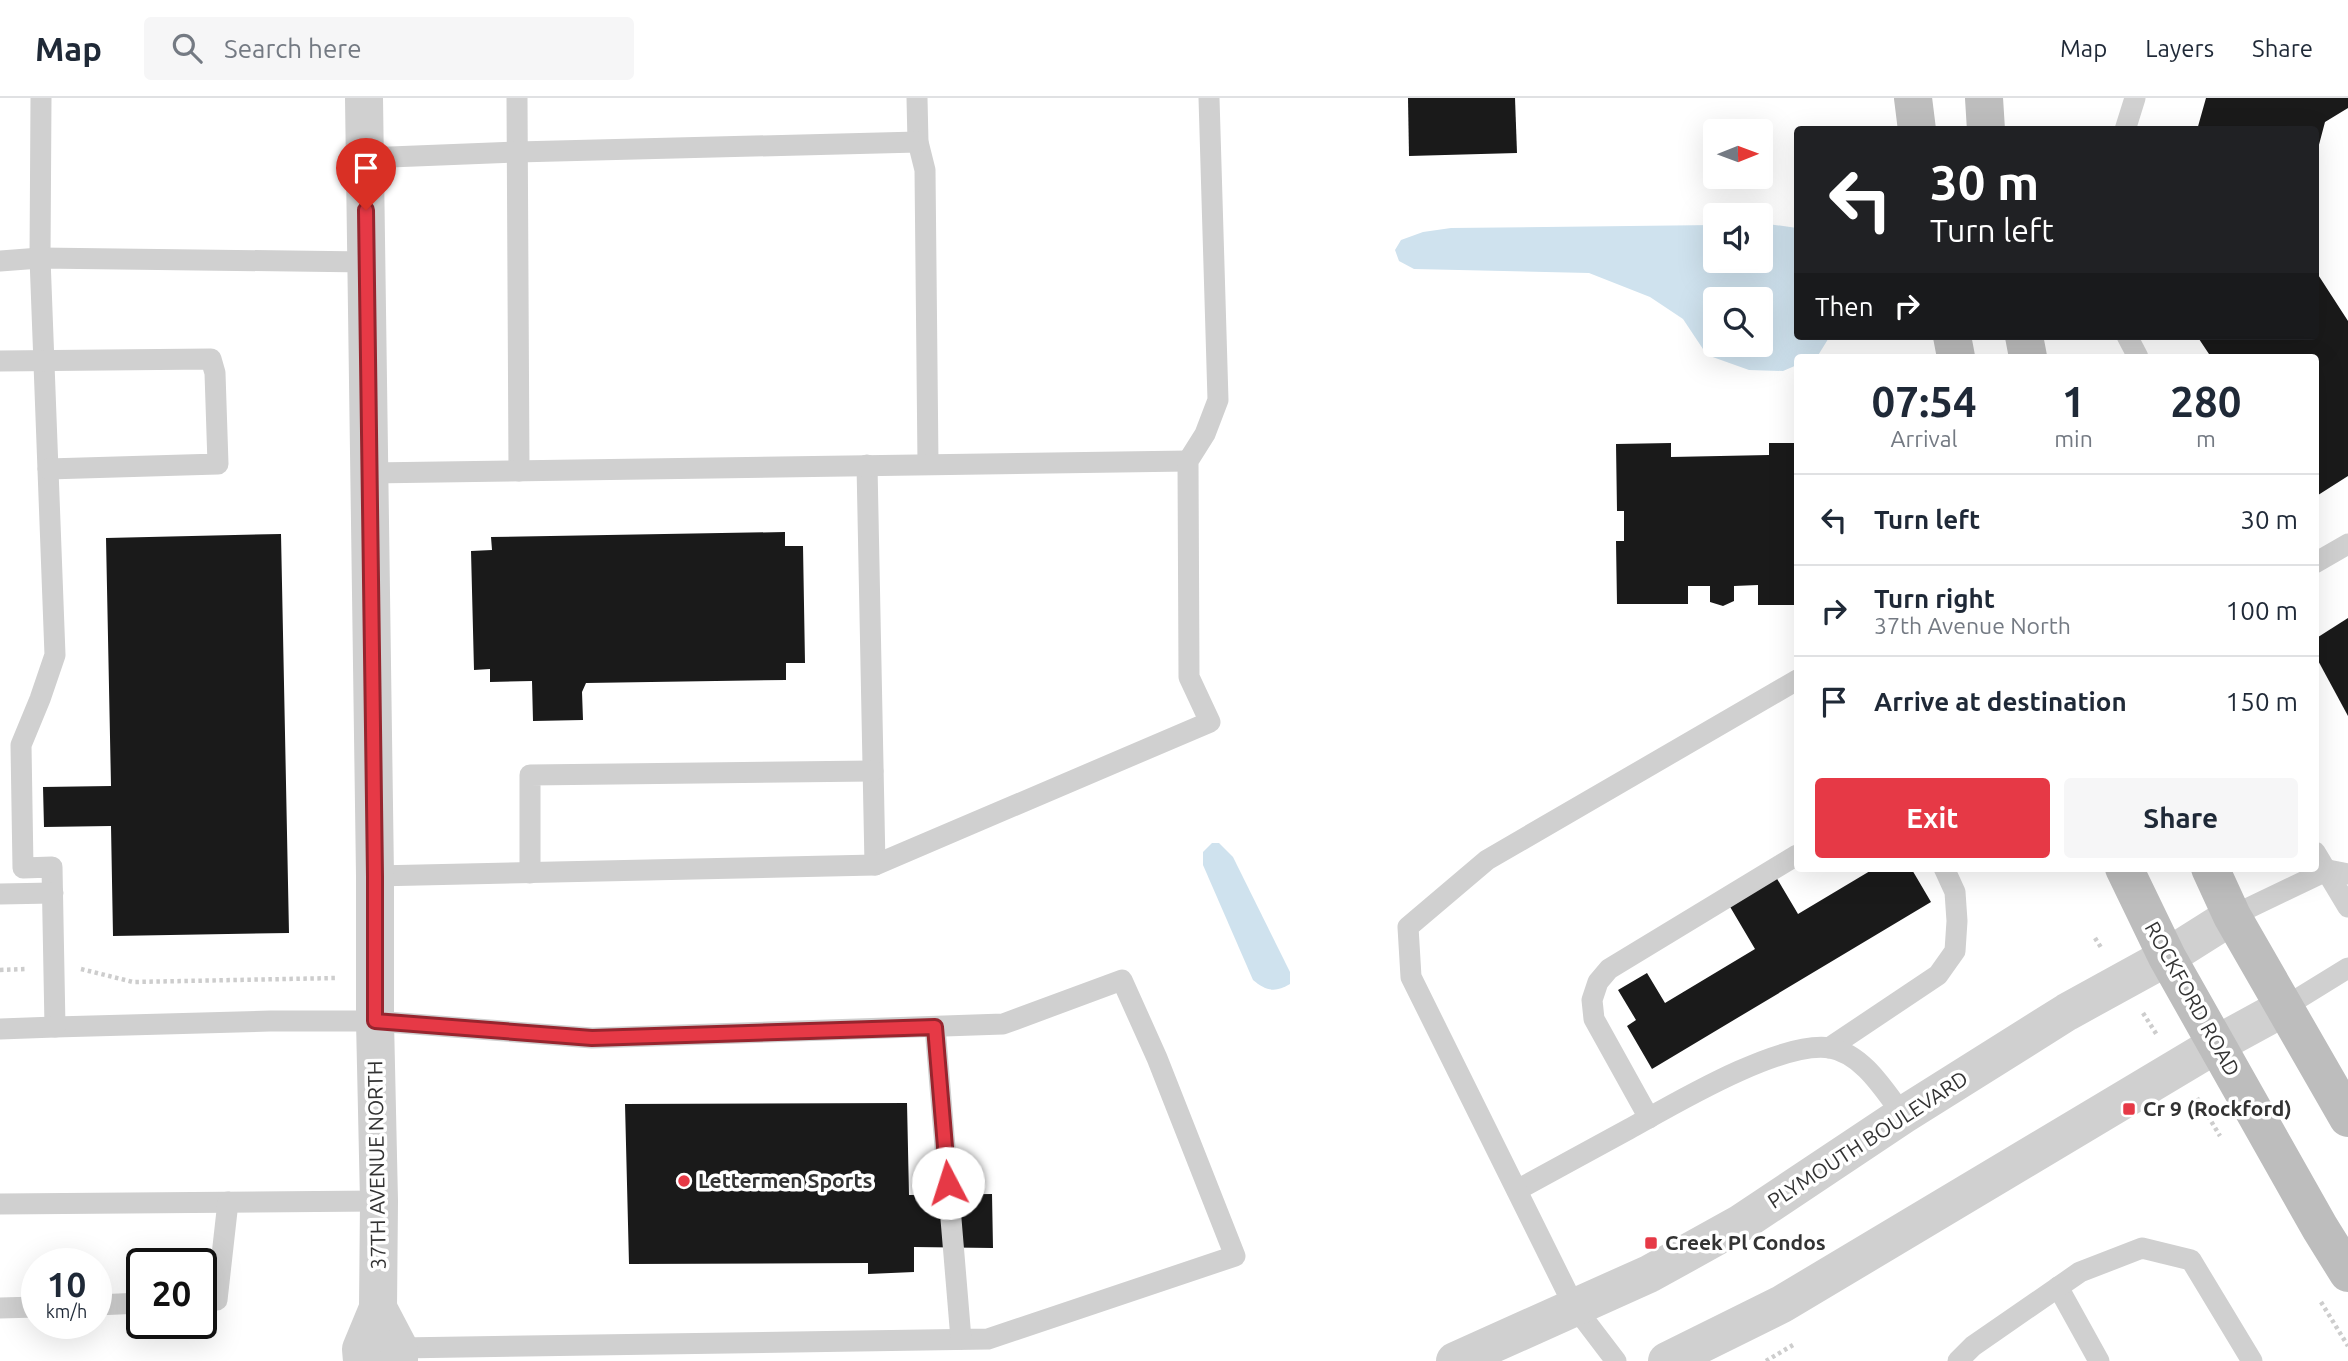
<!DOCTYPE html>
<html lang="en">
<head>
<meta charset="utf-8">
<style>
  :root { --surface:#fff; --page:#f6f6f7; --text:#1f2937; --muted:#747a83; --line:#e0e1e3; --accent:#e63946 }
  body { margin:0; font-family:Ubuntu,sans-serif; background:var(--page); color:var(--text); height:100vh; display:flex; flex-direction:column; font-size:26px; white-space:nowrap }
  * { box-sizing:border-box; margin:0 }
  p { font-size:23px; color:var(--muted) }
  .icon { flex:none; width:38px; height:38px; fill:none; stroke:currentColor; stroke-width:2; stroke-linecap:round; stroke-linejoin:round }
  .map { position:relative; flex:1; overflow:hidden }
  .panel { position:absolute; left:1794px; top:256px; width:525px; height:518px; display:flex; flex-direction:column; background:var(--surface); border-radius:7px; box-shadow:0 7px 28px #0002 }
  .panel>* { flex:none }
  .banner { position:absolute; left:1794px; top:28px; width:525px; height:214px; border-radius:7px; box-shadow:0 7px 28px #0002; background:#202124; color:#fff; overflow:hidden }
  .needle { width:46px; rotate:89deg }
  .fabs { position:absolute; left:1703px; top:21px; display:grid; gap:14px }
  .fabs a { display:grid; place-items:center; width:70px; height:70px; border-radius:7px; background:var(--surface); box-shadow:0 7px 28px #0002; font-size:35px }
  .speed { position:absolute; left:21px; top:1150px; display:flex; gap:14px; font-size:35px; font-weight:700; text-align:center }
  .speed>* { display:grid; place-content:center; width:91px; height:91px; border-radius:50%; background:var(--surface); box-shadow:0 7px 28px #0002; line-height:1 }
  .speed small { font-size:18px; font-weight:400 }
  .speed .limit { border:4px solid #111; border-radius:10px; background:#fff; color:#111 }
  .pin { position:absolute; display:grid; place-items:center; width:60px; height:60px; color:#fff; margin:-72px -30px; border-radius:50% 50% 50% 0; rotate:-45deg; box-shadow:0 0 7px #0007 }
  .pin .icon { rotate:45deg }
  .me { position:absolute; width:77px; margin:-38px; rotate:355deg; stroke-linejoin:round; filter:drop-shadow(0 0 5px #0008) }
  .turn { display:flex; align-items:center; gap:24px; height:147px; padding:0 21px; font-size:32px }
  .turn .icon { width:91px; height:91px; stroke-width:2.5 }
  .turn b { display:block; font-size:49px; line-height:60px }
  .then { display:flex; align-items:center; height:66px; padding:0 21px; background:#0003; gap:14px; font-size:26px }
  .eta { display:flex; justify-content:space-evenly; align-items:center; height:119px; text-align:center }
  .eta b { font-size:42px; font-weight:700; line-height:49px }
  .button { display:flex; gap:14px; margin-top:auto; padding:14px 21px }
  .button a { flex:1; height:80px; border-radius:7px; background:var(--accent); color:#fff; font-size:28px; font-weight:700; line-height:80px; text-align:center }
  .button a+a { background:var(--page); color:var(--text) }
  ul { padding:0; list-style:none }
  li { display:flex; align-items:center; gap:21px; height:91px; padding:0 21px; border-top:2px solid var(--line) }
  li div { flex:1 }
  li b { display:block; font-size:26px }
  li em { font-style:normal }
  header { display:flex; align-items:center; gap:42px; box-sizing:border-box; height:98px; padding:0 35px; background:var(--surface); border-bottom:2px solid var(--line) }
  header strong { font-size:33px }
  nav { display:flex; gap:38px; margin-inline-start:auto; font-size:24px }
  .search { width:490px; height:63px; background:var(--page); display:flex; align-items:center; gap:18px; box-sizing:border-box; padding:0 24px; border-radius:7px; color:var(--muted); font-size:26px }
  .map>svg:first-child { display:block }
  .water { fill:#cfe2ee; fill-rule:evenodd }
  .building { fill:#1a1a1a }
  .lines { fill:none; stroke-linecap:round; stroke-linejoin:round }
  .path { stroke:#cdcdcd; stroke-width:4.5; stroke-dasharray:3.5 3.5; stroke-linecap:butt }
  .service { stroke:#d0d0d0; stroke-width:21 }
  .minor { stroke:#d0d0d0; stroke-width:38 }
  .tertiary { stroke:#d0d0d0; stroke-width:38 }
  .secondary { stroke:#bdbdbd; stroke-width:38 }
  .route-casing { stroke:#96252e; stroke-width:18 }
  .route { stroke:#e63946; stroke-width:12 }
  .poi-dot { fill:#e63946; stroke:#fff; stroke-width:2.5 }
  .labels { text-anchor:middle; stroke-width:7; stroke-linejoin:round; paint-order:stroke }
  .street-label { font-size:21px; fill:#333; stroke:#fff }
  .poi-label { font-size:21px; font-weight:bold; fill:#333; stroke:#fff; text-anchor:start }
</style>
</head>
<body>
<header>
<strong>Map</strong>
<div class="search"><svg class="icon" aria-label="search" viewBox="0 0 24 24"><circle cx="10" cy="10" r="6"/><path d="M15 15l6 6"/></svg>Search here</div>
<nav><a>Map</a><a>Layers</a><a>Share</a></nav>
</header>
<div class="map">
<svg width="2348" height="1263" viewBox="0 0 2348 1263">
  <rect width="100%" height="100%" fill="#fff"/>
  <g class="water">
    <path d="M1761,125L1797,130V238H1830L1817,259H1797V267L1783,273L1749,272L1707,257L1683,221L1650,199L1589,175L1414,171L1399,163L1395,152L1401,142L1423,134L1451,130L1715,127V163H1760ZM1715,201H1760V247H1715Z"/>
    <path d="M1212,745H1219L1233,759L1290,874V886C1275,895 1266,893 1253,882L1203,767V754Z"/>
  </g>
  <g class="building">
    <path d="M1408,0H1515L1517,55L1409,58Z"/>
    <path d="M2206,0H2348V10L2325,24L2316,58L2315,32H2197Z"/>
    <path d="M2315,172L2348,223V378L2315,399V259H2211L2197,238H2315Z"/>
    <path d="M1671,345V359L1769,357V345H1797V507H1758V487L1734,488V503L1723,508L1710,504V488H1688V506H1617L1616,443H1624V413H1617L1616,346Z"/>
    <path d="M785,434V448H803L805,565H786V582L586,585L582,594L583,622L533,623L532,583L490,584V571L474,572L471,453L492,452L491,439Z"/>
    <path d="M281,436L289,835L113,838L111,728L44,729L43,689L111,688L106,440Z"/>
    <path d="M2348,520V618L2315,557V541Z"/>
    <path d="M1875,770H1911L1931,804L1652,971L1627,928L1636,922L1618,892L1647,875L1665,905L1755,851L1729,807L1776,779L1798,816Z"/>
    <path d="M907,1005L909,1097L992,1096L993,1150L914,1149V1174L868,1176V1165L629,1166L625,1006Z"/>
  </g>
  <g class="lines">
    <g class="path">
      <path d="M2095,840L2102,851"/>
      <path d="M81,871L133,884L337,880"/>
      <path d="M0,872L27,871"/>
      <path d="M2143,915L2157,937"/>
      <path d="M2197,1000L2220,1038"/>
      <path d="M2321,1204L2348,1248"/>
      <path d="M1766,1263L1793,1247"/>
    </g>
    <g class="service">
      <path d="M41,0L40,160L55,557L40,601L21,647L23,770L52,769L55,929L270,923H375L592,940L1003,926L1122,882L1157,960L1235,1158L988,1241L399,1250"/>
      <path d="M517,0L519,373"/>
      <path d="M917,0L918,44L925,72L928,366"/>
      <path d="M2125,32L2135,0"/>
      <path d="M365,60L517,54L918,44"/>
      <path d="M0,163L40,160L367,164"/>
      <path d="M2127,238L2138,259"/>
      <path d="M0,263L211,261L215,275L218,366L48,371"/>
      <path d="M867,367L875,767"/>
      <path d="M370,375L1188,363"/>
      <path d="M2315,465L2348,446"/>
      <path d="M2315,754L2348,809"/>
      <path d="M530,775V677L873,673"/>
      <path d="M375,778L875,767L1210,624L1189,579L1188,363L1205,336L1218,302L1209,0"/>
      <path d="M0,796L53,795"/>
      <path d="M2232,818L2328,772L2348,776"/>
      <path d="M2283,910L2348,870"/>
      <path d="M935,929L961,1241"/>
      <path d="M0,931L55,929"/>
      <path d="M1829,950L1938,877L1955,853L1957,823L1955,794L1944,770"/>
      <path d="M1649,1020L1594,921L1592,902L1598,884L1609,871L1797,757"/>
      <path d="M1517,1092C1554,1072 1592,1051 1629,1031C1674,1006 1781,942 1830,950C1863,956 1884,992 1903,1017"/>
      <path d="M0,1106L379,1103"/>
      <path d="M2058,1189L2099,1263"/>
      <path d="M201,1203L217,1202L228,1104"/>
      <path d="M96,1207L142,1205"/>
      <path d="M0,1210L37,1209"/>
      <path d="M1616,1263L1574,1208L1411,879L1408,829L1487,762L1797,582"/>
      <path d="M1958,1263L1973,1248L2080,1174L2142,1150L2191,1162L2252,1263"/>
    </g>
    <g class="minor">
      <path d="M378,1210L399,1250V1263"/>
      <path d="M362,1263L361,1251L378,1210L379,1103L375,923V778L364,0"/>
    </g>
    <g class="tertiary">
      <path d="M1455,1263L1649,1176L1741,1125L1903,1017L2067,914L2167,859L2232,818"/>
      <path d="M1667,1263L1782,1206L2217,946L2283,910"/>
    </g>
    <g class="secondary">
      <path d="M1913,0L1917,32"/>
      <path d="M1984,0L1986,32"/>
      <path d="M1952,238L1956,259"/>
      <path d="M2024,238L2028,259"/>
      <path d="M2124,770L2167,859L2320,1130L2348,1175"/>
      <path d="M2210,770L2232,818L2348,1020"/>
    </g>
  </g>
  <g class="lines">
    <defs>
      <path id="route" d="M366,112L375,778V923L592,940L935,929L948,1085"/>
    </defs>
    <use href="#route" class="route-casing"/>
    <use href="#route" class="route"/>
  </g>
  <g class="poi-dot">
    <rect x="2122" y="1004" width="14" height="14" rx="3.5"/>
    <circle cx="684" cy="1083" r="7"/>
    <rect x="1644" y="1138" width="14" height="14" rx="3.5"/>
  </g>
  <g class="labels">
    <g class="street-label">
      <text transform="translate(2192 901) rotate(61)" y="7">ROCKFORD ROAD</text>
      <text transform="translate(1868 1042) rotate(-33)" y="7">PLYMOUTH BOULEVARD</text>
      <text transform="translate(377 1067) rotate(-91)" y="7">37TH AVENUE NORTH</text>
    </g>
    <g class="poi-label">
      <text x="2143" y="1018">Cr 9 (Rockford)</text>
      <text x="698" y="1090">Lettermen Sports</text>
      <text x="1665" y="1152">Creek Pl Condos</text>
    </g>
  </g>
</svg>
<div class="fabs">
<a><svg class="needle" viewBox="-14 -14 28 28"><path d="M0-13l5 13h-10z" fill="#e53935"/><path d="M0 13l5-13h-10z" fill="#747a83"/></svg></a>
<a><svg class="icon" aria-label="sound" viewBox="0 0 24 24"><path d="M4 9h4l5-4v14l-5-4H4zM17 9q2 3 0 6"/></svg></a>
<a><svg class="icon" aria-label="search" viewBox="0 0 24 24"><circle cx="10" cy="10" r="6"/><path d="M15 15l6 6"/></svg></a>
</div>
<div class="speed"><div>10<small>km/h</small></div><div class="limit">20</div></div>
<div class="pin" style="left:366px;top:112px;background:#d93025"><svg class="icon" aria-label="arrive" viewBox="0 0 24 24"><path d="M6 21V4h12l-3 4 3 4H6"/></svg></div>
<svg class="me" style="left:948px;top:1085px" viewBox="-20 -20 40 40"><circle r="19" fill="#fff"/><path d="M0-13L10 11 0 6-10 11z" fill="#e63946"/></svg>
<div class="banner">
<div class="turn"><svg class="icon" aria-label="left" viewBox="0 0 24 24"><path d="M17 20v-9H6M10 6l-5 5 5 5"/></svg><div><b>30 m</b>Turn left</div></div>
<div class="then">Then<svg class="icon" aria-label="right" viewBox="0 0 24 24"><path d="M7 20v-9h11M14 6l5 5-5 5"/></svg></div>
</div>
<section class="panel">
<div class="eta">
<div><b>07:54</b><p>Arrival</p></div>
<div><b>1</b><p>min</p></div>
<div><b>280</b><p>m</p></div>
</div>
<ul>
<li><svg class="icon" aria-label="left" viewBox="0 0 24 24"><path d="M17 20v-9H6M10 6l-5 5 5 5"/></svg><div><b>Turn left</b></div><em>30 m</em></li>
<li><svg class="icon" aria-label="right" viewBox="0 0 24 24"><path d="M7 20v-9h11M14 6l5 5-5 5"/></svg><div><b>Turn right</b><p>37th Avenue North</p></div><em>100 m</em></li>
<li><svg class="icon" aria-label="arrive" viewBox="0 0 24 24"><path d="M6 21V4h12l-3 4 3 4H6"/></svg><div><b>Arrive at destination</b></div><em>150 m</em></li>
</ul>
<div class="button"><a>Exit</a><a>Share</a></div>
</section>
</div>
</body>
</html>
